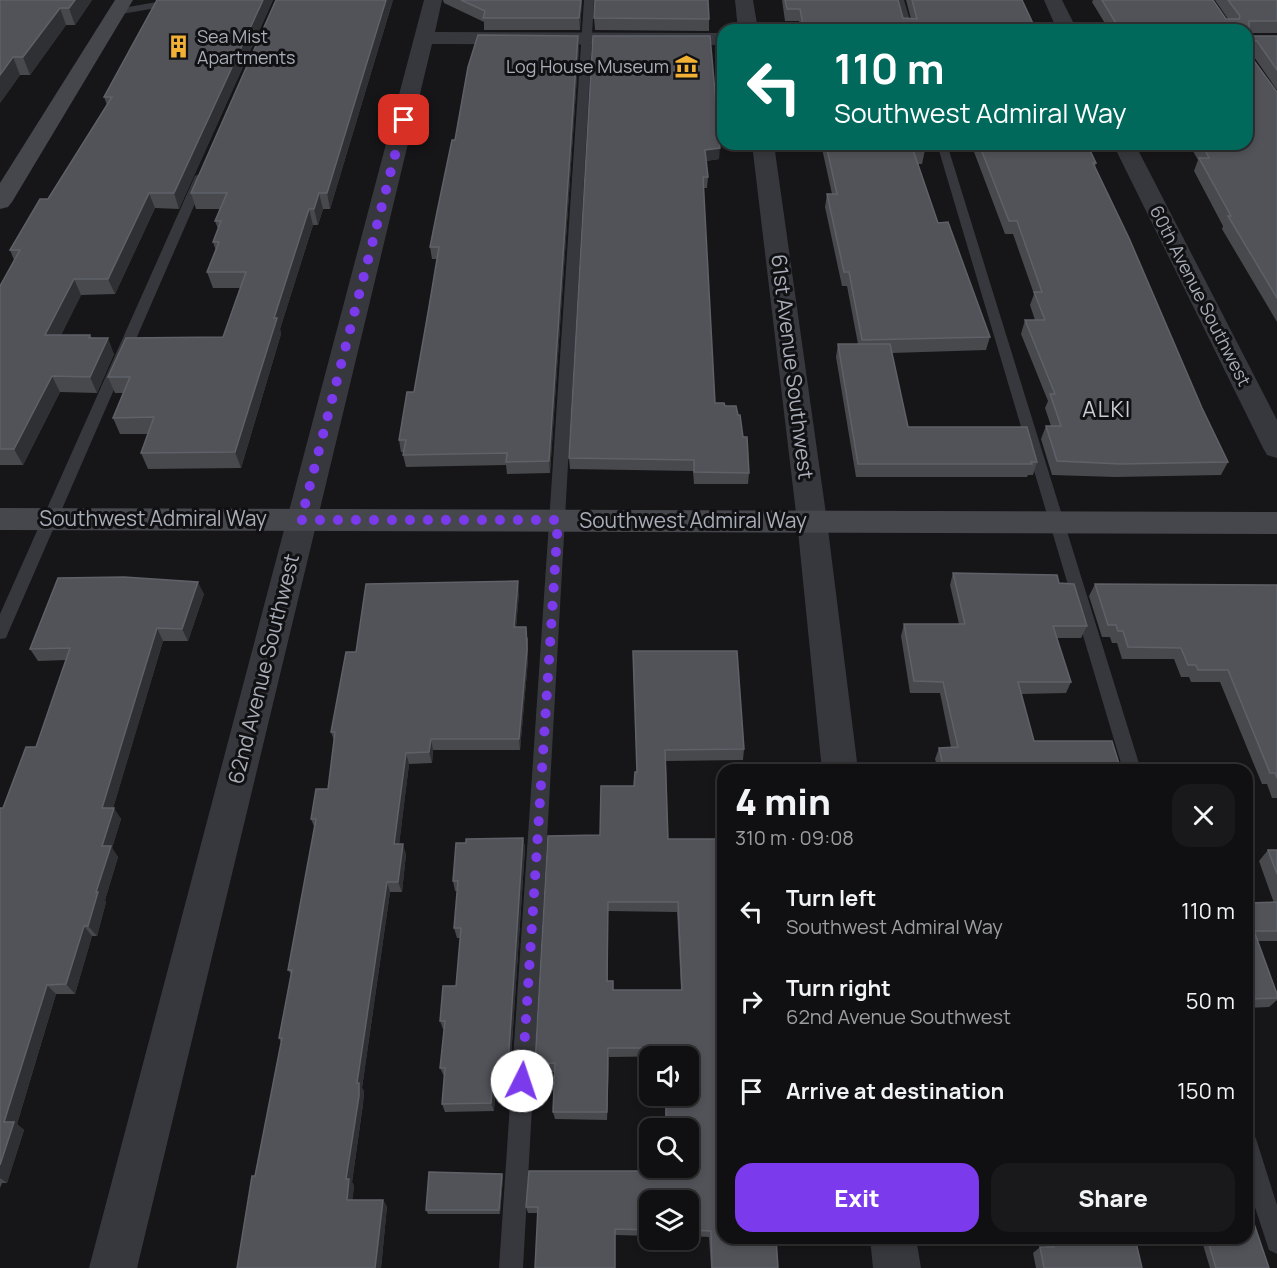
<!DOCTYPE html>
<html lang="en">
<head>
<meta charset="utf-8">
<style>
  :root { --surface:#101012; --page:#19191b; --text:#f1f3f6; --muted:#9c9d9f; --line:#303032; --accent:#7c3aed }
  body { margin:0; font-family:Manrope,sans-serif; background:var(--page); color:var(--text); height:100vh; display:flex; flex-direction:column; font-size:22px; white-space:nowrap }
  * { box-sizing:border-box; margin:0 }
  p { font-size:20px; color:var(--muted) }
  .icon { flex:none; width:33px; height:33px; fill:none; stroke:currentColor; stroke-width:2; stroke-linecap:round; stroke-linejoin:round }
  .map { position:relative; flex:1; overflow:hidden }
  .sheet { position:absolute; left:717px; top:764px; width:536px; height:480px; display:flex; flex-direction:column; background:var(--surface); border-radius:18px; box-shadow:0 3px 9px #0003,0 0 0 2px var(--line) }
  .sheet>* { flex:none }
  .top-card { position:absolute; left:717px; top:24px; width:536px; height:126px; border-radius:18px; box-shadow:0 3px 9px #0003,0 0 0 2px var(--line); background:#00695c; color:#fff; overflow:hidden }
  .tools { position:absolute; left:639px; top:1046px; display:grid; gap:12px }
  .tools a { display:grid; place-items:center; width:60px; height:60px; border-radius:12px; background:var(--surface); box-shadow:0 3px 9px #0003,0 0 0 2px var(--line); font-size:30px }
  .pin { position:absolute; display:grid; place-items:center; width:51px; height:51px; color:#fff; margin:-26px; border-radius:12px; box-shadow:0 3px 9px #0006 }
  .me { position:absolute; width:66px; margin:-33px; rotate:4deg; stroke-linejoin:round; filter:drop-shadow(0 0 4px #0008) }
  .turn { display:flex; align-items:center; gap:21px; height:126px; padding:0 18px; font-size:27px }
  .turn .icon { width:78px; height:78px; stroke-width:2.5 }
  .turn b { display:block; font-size:42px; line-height:51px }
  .round { display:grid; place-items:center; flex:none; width:63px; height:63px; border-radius:18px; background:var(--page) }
  .summary { display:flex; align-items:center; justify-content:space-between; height:102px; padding:0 18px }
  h1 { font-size:36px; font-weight:800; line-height:45px }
  .button { display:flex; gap:12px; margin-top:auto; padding:12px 18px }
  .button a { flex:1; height:69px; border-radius:18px; background:var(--accent); color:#fff; font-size:24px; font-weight:800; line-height:69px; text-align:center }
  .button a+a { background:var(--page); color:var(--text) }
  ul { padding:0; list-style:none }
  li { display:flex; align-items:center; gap:18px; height:90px; padding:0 18px }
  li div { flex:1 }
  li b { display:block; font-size:22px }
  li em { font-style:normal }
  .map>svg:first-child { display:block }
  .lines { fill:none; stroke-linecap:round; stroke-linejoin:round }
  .lane { fill:#37383d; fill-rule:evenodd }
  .street { fill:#37383d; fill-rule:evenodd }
  .secondary { fill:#45474d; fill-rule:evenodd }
  .wall { fill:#47494d; fill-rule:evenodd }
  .shaded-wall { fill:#2f3033 }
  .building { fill:#525359; stroke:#5f6168; stroke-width:1.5; fill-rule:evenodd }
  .route { stroke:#7c3aed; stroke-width:10; stroke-dasharray:0 18 }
  .labels { text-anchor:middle; stroke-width:6; stroke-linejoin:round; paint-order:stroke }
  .far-poi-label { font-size:18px; fill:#a8adb8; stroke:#111113; text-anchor:start }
  .far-street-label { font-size:18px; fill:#a8adb8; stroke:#111113 }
  .street-label { font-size:21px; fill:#a8adb8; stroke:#111113 }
  .neighbourhood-label { font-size:22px; letter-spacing:1.5px; fill:#c9ccd4; stroke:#111113 }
</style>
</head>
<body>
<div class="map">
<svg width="1277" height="1268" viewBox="0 0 1277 1268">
  <rect width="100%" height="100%" fill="#161618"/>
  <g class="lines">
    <g class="lane">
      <path d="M169,0H190L185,3L116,15L111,12L116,9Z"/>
      <path d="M584,0H594L523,1268H499Z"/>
      <path d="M894,0H904L913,30H903Z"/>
      <path d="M937,144H947L1141,770H1123Z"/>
      <path d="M201,173L207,176L8,633L6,638L0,639V614L195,176Z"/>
      <path d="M1246,1131L1254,1134L1257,1142L1277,1205V1254L1269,1250L1246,1180Z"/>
    </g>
    <g class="street">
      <path d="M424,0H442L435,32L723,33V45L432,44L137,1268H89Z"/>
      <path d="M735,0H753L758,30H738Z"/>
      <path d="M1044,0H1062L1077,30H1057Z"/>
      <path d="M752,144H774L827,521L858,770H822L797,521Z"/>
      <path d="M1113,144H1135L1277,420V458L1267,455L1263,448Z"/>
      <path d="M870,1238H916L921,1268H873Z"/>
    </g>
    <g class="secondary">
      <path d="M115,0H133L12,202L8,207L0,209V183Z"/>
      <path d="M0,508L1277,512V534L0,530Z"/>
    </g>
  </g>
  <g class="wall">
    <path d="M0,0H92L75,25H66L30,75H20L0,103Z"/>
    <path d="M157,0H273L179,209L155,208L115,294L81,295L61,335H90L92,338L114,354L97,393L60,392L23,465H0V286L14,260L10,250L48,199L107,105L104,97Z"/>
    <path d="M393,0L330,209H323L318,225H313L280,329L281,334L241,468L148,469L141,453L148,434H120L113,418L123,393H115L108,377L223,337L240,288H213L207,272L216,251L213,242L218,229L215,221L220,209H196L191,193Z"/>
    <path d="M443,0H582L580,30H484V22L444,3Z"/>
    <path d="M782,0H898L903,18L911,19L906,0H1022L1036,30H801L799,21H785Z"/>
    <path d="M1093,0H1213L1226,19H1228L1215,0H1277V33H1249V36H1277V90L1252,54L1249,53L1277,92V322L1222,229L1223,226L1194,171L1198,160L1189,144H1246V30H1109L1092,2Z"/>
    <path d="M594,18L709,19V31L595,30Z"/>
    <path d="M593,36L719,159L706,161L708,177L707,188H703L715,403L725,406L738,415L743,437L749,473L748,484H694L693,471L570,469L569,458Z"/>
    <path d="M579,47L550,473L507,474L506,465L406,467L403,455L404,452H401L399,440L414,392L437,259H432L430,247L455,140Z"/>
    <path d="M821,144H923L925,150L922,164H918L938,223L990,337L986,350L892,353L908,427L1037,462L1033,475H1028L1027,477H856L836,357L838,344H858L847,286H842L825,207L827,194H832Z"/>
    <path d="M971,144H1087L1096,163L1095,167L1202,408L1228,462L1221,475L1115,477L1052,475L1041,439L1046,426H1051L1045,408L1048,401L1021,334L1025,320H1035L1030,305L1034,294L1013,234H1005Z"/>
    <path d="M953,573L1059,583L1087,626L1081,638H1057L1071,682L1066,693L1021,694L1034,741L1121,770H938L935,759L939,748L951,747L940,693H910L901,636L904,624H959L950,585Z"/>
    <path d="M1095,584L1277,585V798H1272L1267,784H1262L1220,682H1191L1189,677H1181L1174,659H1122L1117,643H1112L1110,637H1102L1089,596Z"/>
    <path d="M519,593L516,627L528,638V660L520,750H433L432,763L409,764L399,844L406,854L402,892H390L362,1088L364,1091L363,1104L352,1182L354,1186L352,1200L387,1206L381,1268H237L281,1042L279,1038L291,974L288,970L315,829L311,819L328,789L334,740L331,732L356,652Z"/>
    <path d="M204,594L188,641H163L113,808L121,819L112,848L118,857L105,900L106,902L97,936H92L75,994H56L17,1124L24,1130L7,1183H2L0,1188V808H3L36,747L66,660L38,661L30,649Z"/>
    <path d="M633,651L744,749L743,760L666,761L668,839H723V1238L778,1268H711L709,1237L688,1236V1200H650V1236L616,1235L537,1213H528L526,1207L666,1171V1167H688V1128H666L665,1095H688V1056L609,1057L607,1120L555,1119L553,1112L555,1072H536L535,1064L600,835L634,786L637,772ZM608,911L677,912L681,990H613L608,981Z"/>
    <path d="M523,838L525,848L510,1073L496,1075L494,1111L445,1112L442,1104L444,1076L440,1068L444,1029H443L440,1021L456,986L460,938H457L454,928L457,891H455L453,881L466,843Z"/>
    <path d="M1268,850H1277V941H1257L1277,994V1000L1269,1007L1246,1008V903H1274L1259,861Z"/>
    <path d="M502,1174L503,1177L500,1214H428L426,1210Z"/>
    <path d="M1044,1238H1135L1142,1268H1036L1033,1253L1040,1247H1046Z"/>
    <path d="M1201,1238H1246L1269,1268H1210Z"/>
  </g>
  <g class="shaded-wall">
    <path d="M75,0H92L75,25L69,8Z"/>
    <path d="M263,0H273L179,209L174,193Z"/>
    <path d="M386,0H393L330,209L327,193Z"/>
    <path d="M581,0H582L580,30L579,18Z"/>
    <path d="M60,8L66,25L30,75L23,57Z"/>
    <path d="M578,36L579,47L550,473L549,461Z"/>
    <path d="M13,57L20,75L0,103V75Z"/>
    <path d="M720,148L719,159L705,161V150Z"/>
    <path d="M149,193L155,208L115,294L108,279Z"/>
    <path d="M319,193L323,209L318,225L314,209Z"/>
    <path d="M309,209L313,225L280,329L281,334L241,468L235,452L274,318Z"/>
    <path d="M74,279L81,295L53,351L45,335Z"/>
    <path d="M108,338L114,354L97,393L90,377Z"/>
    <path d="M52,376L60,392L23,465L14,449Z"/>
    <path d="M518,581L519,593L515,639L514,627Z"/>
    <path d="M198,582L204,594L188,641L182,629Z"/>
    <path d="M526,627L528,660L520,750L519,739Z"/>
    <path d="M157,628L163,641L110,819L102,808Z"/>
    <path d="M431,739L433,750L432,763L429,752Z"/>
    <path d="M406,753L409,764L398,854L394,844Z"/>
    <path d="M114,808L121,819L112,848L118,857L105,900L106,902L97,936L88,926L96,892L102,846Z"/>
    <path d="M523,838L525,848L510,1073L508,1065Z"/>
    <path d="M403,844L406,854L402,892L398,882Z"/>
    <path d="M387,882L390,892L362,1088L364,1091L363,1104L352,1182L354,1186L352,1207L347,1200L346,1179L357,1083Z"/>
    <path d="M84,926L92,936L75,994L66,984Z"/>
    <path d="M47,985L56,994L17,1124L24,1130L7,1183L0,1178V1165L4,1122Z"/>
    <path d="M608,1048L609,1057L607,1120V1112Z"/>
    <path d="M494,1067L496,1075L494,1111L491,1103Z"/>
    <path d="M502,1174L503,1177L500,1214L499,1210Z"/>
    <path d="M383,1200L387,1206L381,1268H375Z"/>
  </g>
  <g class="building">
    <path d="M0,0H75L69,8H60L23,57H13L0,75Z"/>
    <path d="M157,0H263L174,193H149L108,279H74L45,335H90L89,338H108L90,377L52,376L14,449H0V286L20,250H10L40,199H48L112,97H104Z"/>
    <path d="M276,0H386L327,193H319L314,209H309L274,318H277L235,452L141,453L154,417L113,418L130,377H108L126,338L223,337L246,272H207L219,242H213L221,221H215L227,193H191Z"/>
    <path d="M461,0H581L579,18H483L485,11Z"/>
    <path d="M595,0H708L709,19L594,18Z"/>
    <path d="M785,0H898L903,18L917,19L912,0H1022L1036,30H804L800,9H787Z"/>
    <path d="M1102,0H1213L1226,19H1239L1240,16L1228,0H1277V21H1249V36H1277V70L1257,41L1249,40V54L1277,92V298L1228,216H1231L1199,158H1209L1202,144H1246V30H1120Z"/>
    <path d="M478,35L578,36L549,461L506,462L507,453L403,455L406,440H399L407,392H414L429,307L439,247H430L437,212L452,140H455L468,67Z"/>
    <path d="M593,36H710L720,148L705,150L708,177H703L715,403H724L725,406H736L738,415H740L743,437H747L749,473L694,472V460L569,458Z"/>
    <path d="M826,144H923L925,150H913L938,223L948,222L990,337L862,340L849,272H844L827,194H837Z"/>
    <path d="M979,144H1087L1096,163H1093L1129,238L1202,408L1228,462L1121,464L1057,461L1046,426H1061L1050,394H1055L1025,320H1045L1034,292H1042L1017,221H1009Z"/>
    <path d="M838,344H890L908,427H1027L1037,462H1031L1032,464H858Z"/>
    <path d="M953,573L1057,575L1059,583L1074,584L1087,626H1053L1071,682H1018L1034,741H1112L1121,770H944L939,748L958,747L943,682L914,681L904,624H965Z"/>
    <path d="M124,577L198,582L182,629L157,628L102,808H114L102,846H111L96,892H98L88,926H84L66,984L47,985L4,1122H14L0,1165V808H3L26,747H36L70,648L30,649L58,578Z"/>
    <path d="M518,581L514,627H526L527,649L519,739H431L429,752L406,753L394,844H403L398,882H387L357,1083H359V1096L346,1179H349L347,1200H383L375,1268H237L252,1176H255L282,1038H279L292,970H288L316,819H311L316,789H328L335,732H331L346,652H356L366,584Z"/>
    <path d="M1095,584L1277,585V778L1275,773H1270L1228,670H1198L1196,665H1188L1181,648L1128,647L1123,631H1118L1116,625H1108Z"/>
    <path d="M633,651H737L744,749L665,750L668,839H723V1238H776L778,1268H712L711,1231L688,1230V1200H650V1230L615,1229V1268H535L538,1207H526L529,1171H667V1167H688V1128H666V1095H688V1056H665V1048H608L607,1112H553L555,1063L535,1064L548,836L600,835L601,786H634L635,772H637ZM608,902H678L682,990H613V981H607Z"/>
    <path d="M523,838L508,1065L494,1067L491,1103L442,1104L445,1068H440L445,1021H440L443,986H456L461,928H454L458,881H453L456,843H466V839Z"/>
    <path d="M1268,850H1277V874Z"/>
    <path d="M1277,902V931H1254L1277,994V998L1246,999V903Z"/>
    <path d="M429,1172L502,1174L499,1210H426Z"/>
    <path d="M1246,1200L1269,1268H1216L1207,1238H1246Z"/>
    <path d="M1052,1238H1135L1142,1268H1044L1040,1247H1054Z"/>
  </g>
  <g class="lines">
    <path class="route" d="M404,120L301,520H558L522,1081"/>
  </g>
  <defs>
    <symbol id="building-bare" viewBox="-9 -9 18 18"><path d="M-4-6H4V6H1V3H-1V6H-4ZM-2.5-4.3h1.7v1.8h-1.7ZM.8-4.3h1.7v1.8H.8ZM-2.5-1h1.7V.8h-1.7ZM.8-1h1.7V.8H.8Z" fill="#f2b134" stroke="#111113" stroke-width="2.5" paint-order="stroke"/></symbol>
    <symbol id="museum-bare" viewBox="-9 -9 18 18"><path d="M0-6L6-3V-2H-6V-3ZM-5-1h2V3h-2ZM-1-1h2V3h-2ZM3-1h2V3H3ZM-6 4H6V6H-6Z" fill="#f2b134" stroke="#111113" stroke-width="2.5" paint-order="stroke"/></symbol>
  </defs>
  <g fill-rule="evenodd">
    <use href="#building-bare" x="162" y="30" width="33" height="33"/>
    <use href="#museum-bare" x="670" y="50" width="33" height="33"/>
  </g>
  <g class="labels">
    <g class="far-poi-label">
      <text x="197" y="43">Sea Mist<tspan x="197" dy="21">Apartments</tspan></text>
      <text x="669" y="73" text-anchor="end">Log House Museum</text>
    </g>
    <g class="far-street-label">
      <text transform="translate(1200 296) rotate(63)" y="6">60th Avenue Southwest</text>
    </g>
    <g class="street-label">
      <text transform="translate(792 367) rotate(83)" y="7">61st Avenue Southwest</text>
      <text x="153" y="526">Southwest Admiral Way</text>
      <text x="693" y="528">Southwest Admiral Way</text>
      <text transform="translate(264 669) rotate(-76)" y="7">62nd Avenue Southwest</text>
    </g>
    <g class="neighbourhood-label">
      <text x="1107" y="417">ALKI</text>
    </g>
  </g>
</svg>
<div class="tools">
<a><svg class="icon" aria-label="sound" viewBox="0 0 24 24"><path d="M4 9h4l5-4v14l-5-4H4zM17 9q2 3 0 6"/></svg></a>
<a><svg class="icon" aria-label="search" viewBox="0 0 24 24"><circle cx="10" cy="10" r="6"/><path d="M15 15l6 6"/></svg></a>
<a><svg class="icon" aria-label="layers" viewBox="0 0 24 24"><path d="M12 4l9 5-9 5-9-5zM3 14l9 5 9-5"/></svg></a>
</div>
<div class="pin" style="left:404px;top:120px;background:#d93025"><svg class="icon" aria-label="arrive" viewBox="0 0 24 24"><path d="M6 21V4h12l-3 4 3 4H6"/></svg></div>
<svg class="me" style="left:522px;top:1081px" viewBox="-20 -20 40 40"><circle r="19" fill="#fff"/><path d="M0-13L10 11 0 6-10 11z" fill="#7c3aed"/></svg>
<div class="top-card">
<div class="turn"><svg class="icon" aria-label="left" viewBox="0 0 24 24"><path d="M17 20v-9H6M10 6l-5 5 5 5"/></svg><div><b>110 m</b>Southwest Admiral Way</div></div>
</div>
<section class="sheet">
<div class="summary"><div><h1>4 min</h1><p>310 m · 09:08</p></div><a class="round"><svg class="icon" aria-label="close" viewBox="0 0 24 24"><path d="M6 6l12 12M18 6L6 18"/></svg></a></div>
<ul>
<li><svg class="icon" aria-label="left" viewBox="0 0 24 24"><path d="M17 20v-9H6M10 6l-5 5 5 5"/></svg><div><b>Turn left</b><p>Southwest Admiral Way</p></div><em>110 m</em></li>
<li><svg class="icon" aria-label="right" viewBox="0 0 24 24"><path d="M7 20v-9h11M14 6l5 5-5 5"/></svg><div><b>Turn right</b><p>62nd Avenue Southwest</p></div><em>50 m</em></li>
<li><svg class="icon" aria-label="arrive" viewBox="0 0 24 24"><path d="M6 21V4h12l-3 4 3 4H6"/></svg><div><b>Arrive at destination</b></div><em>150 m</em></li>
</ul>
<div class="button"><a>Exit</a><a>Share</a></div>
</section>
</div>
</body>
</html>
